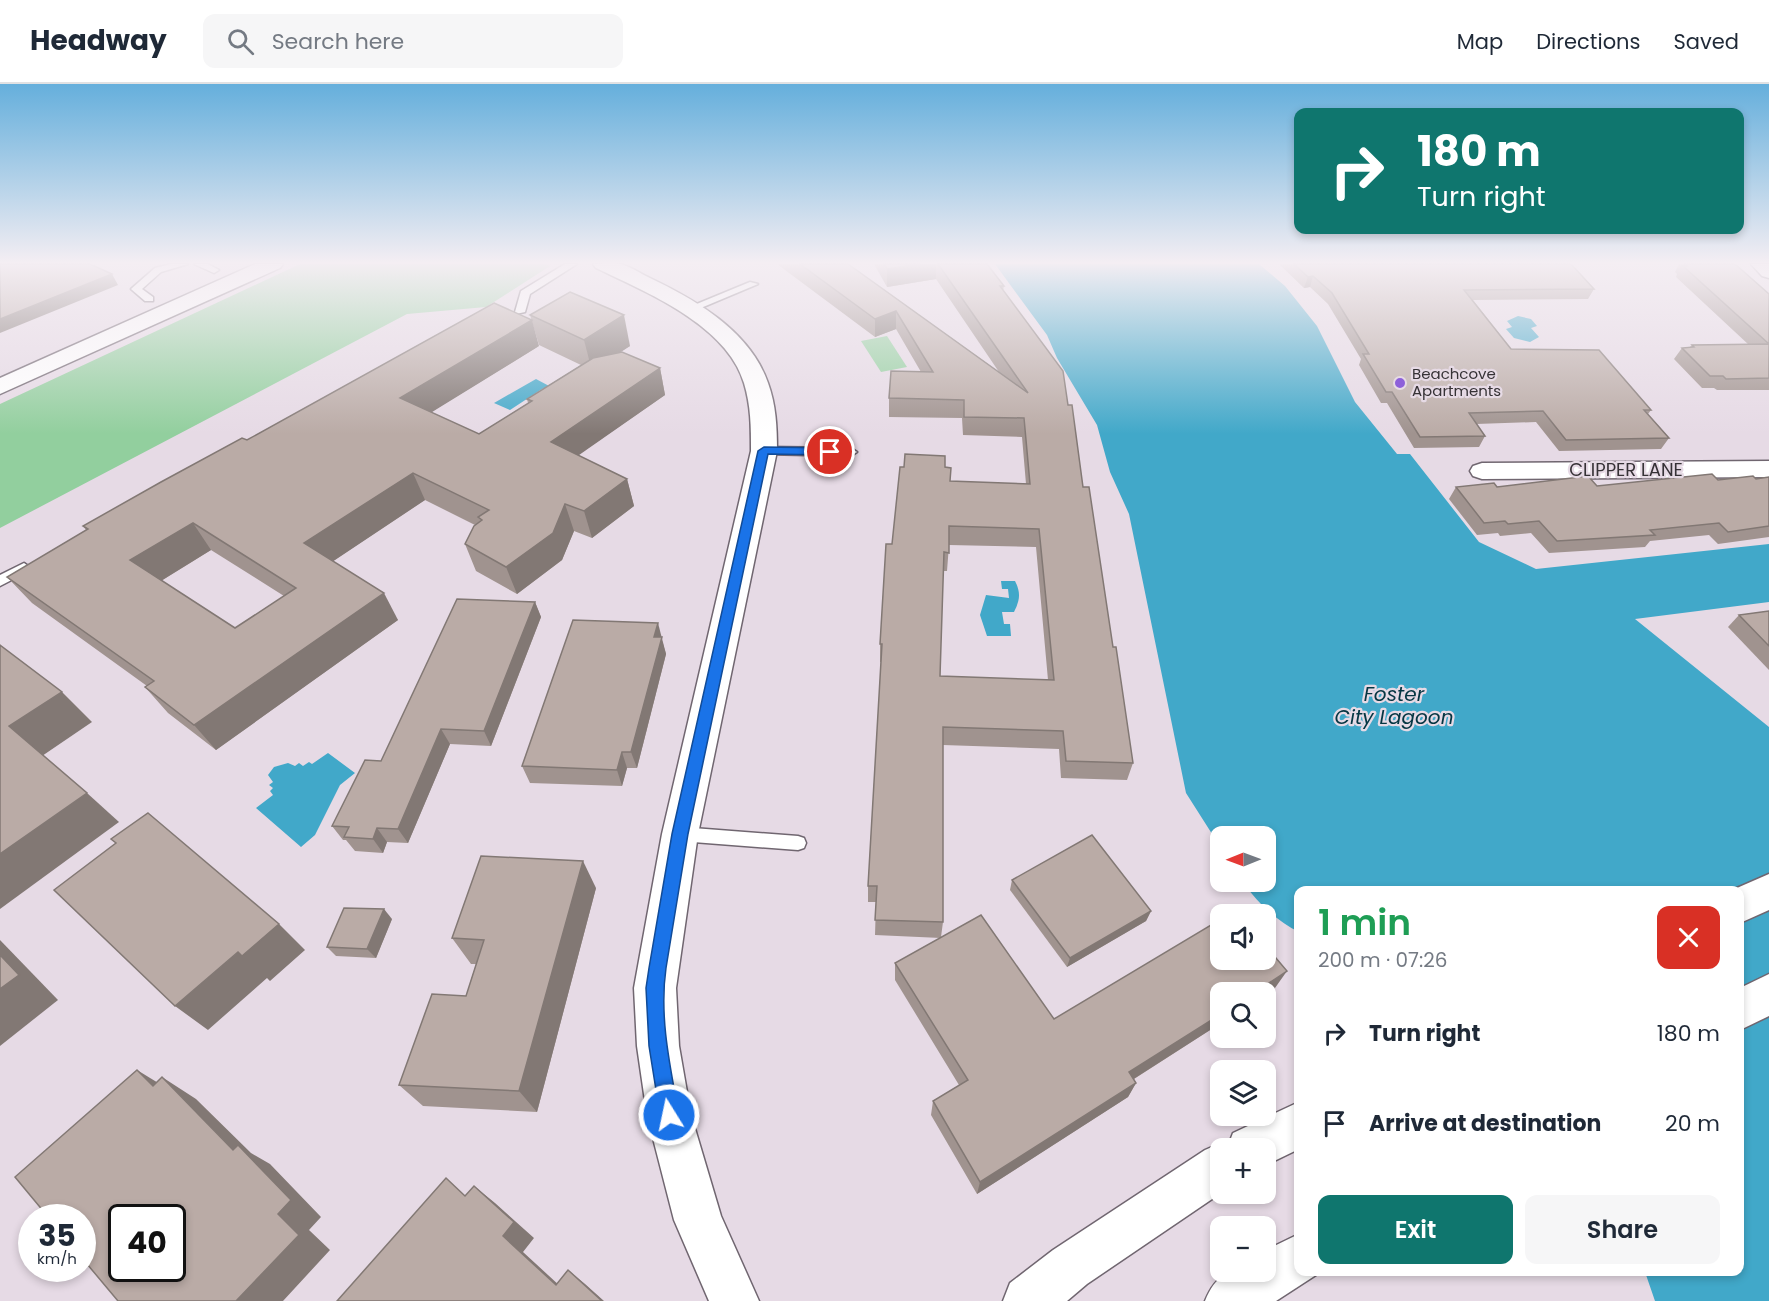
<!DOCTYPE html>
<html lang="en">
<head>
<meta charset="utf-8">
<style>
  :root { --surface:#fff; --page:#f6f6f7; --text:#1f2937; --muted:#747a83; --line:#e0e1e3; --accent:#0f766e }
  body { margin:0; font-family:Poppins,sans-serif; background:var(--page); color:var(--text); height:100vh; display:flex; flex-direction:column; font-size:22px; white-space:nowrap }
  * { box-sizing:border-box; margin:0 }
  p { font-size:20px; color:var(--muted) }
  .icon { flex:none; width:33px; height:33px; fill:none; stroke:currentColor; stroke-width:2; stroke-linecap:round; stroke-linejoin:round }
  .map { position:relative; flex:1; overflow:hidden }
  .side { position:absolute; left:1294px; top:802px; width:450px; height:390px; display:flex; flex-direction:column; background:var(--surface); border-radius:12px; box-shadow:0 3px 9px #0003 }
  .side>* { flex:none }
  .hud { position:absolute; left:1294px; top:24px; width:450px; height:126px; border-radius:12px; box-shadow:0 3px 9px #0003; background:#0f766e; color:#fff; overflow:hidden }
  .needle { width:39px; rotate:269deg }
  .controls { position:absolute; left:1210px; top:742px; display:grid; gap:12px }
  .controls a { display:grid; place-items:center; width:66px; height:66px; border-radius:12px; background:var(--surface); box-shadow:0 3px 9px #0003; font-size:30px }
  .speed { position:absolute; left:18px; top:1120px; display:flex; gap:12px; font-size:30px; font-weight:700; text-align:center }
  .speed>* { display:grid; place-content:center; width:78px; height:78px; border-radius:50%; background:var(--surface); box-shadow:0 3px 9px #0003; line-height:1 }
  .speed small { font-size:15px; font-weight:400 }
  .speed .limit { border:3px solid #111; border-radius:9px; background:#fff; color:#111 }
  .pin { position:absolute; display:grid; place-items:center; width:51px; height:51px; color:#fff; margin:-26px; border:3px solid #fff; border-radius:50%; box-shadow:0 2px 6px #0007 }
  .me { position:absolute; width:66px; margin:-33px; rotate:350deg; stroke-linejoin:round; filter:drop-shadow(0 0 4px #0008) }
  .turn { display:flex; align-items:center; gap:21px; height:126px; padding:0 24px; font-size:27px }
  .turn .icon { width:78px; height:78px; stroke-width:2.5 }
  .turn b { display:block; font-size:42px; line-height:51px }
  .round { display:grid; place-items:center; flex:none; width:63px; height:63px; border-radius:12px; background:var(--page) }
  .overview { display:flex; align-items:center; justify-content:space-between; height:102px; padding:0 24px }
  h1 { font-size:36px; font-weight:600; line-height:45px; color:#1e9e55 }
  .action { display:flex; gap:12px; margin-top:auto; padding:12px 24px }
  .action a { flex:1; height:69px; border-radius:12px; background:var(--accent); color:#fff; font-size:24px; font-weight:600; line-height:69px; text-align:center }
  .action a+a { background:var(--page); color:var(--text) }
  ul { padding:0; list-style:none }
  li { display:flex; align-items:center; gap:18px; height:90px; padding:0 24px }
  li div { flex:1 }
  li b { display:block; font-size:22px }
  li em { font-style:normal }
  header { display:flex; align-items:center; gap:36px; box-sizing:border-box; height:84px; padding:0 30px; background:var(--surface); border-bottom:2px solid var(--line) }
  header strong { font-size:28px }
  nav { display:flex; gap:33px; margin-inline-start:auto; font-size:21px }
  .search { width:420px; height:54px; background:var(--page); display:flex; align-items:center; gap:15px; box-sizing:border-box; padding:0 21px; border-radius:12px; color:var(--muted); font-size:22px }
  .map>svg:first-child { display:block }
  .green { fill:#92cf9e }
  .water { fill:#41a8c9 }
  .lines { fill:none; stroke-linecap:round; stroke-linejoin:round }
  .lane-casing { stroke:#706670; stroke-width:3 }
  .street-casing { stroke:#706670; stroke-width:3 }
  .secondary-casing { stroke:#706670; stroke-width:3 }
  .lane { fill:#fff; fill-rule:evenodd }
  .street { fill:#fff; fill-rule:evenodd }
  .secondary { fill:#fff; fill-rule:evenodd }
  .wall { fill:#a0938f; fill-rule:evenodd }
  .shaded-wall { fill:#827874 }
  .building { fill:#baaba6; stroke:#827874; stroke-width:1.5; fill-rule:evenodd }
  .route { fill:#1a73e8; stroke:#114b97; stroke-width:1.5 }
  .poi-dot { fill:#8d60da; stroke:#e6dae5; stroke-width:2 }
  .labels { text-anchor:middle; stroke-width:4.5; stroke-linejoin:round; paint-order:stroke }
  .far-poi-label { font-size:15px; fill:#363236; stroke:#e6dae5; text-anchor:start }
  .street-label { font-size:18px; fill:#363236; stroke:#e6dae5 }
  .water-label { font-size:20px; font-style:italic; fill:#053643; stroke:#e6dae5 }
</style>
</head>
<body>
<header>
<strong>Headway</strong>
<div class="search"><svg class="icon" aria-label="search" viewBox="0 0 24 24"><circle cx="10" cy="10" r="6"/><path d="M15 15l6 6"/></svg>Search here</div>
<nav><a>Map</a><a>Directions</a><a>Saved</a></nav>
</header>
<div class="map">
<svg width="1769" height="1217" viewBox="0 0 1769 1217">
  <rect width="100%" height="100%" fill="#e6dae5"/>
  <g class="green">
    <path d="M300,180H545L550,182L486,223L407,230L0,444V320Z"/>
    <path d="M887,252L907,283L881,288L861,257Z"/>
  </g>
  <g class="water">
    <path d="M995,180H1259L1285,202L1317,242L1355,318L1397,370H1410L1479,458L1536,485L1769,460V518L1635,535L1769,643V1217H1655L1645,1188H1740V807H1299V848C1277,837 1257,819 1243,798H1266V753H1221V764L1186,709L1129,430L1110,388L1097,341L1057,274L1047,251Z"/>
    <path d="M1518,232L1531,235L1537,242L1531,244L1539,253L1530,258L1514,254L1506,245L1512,243L1507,237Z"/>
    <path d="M536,295L551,303L542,305L510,326L494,319Z"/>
    <path d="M1001,497H1015C1021,509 1020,516 1014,528H1002L1004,540H1010L1011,552H987L980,531L986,511L1009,514L1008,505H1002Z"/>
    <path d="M328,669L355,689L340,701L315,751L301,763L256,724L273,711L270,707L273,704L269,701L273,698L268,691L274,683L288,679L295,682L299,679L303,682L309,678L312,680Z"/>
  </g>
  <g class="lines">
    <defs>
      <g id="lane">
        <path d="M171,180H188L161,188L142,205L153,213V217H145L131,205L155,184Z"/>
        <path d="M194,180H208L219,186L214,189Z"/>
        <path d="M565,180H577L530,210L525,228L516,230L515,228L521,207Z"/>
        <path d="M750,198L758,200L696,226L687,224Z"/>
        <path d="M764,363L851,364L857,368L851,372L760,370L758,367Z"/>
        <path d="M24,479L31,484L29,487L0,502V491Z"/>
        <path d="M680,743L798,752L804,754L806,759L804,764L798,766L680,757L674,755L672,750L674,745Z"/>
      </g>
      <g id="street">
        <path d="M1751,180H1769V194L1762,192Z"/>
        <path d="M1769,377V393L1482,395L1473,392L1470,387L1473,382L1482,379Z"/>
      </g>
      <g id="secondary">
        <path d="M255,180H283L280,184L0,310V294Z"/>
        <path d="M593,180C601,180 612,178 620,180C630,182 641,190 650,194C696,216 750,247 768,299C776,321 777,343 777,367L698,750L676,904L679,962L691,1031L721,1132L759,1217H709L674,1136L647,1031L637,962L634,904L662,750L751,367C751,343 751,322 744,299C727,241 646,208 596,184Z"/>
        <path d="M1769,790V826L1740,839V807H1730Z"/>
        <path d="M1769,890V932L1740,946V904Z"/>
        <path d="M1299,1018V1065L1266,1081V1065H1221V1109L1087,1200L1067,1217H1003L1010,1199L1053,1166L1205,1066L1221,1059L1228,1062L1233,1049Z"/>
        <path d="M1299,1150V1188H1318L1316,1191L1276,1217H1205C1219,1183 1234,1188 1266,1188V1166Z"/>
      </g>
    </defs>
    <use href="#lane" class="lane-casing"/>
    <use href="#street" class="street-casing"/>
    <use href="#secondary" class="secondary-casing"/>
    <use href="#lane" class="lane"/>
    <use href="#street" class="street"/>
    <use href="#secondary" class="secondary"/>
  </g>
  <g class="wall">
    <path d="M777,180H848L999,288L936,195L887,203L874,180H987L1004,202L1003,207L1068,321L1133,679L1127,696L1061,694L1059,665L943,661V838L941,853L1054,935L1271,868L1275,904L1266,910V909H1221V939L1134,995L1136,999L1128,1013L977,1110L931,1031L933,1017L959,1001L895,896V879L941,854L875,851L876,818H868V802L881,578H880V560L892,460L945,383L950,397L1026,400L1022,353L963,351L962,334L889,333V314L921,288L896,245L875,253ZM949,461L1036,463L1048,596L940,592L943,487H947Z"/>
    <path d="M1279,180H1571L1594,205L1588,215L1473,216L1511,265L1651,326L1648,330L1669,354L1661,365L1559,367L1536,338L1476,340L1485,352L1479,363L1414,364L1387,319H1381L1359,281L1361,275L1328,220L1310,203L1304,204Z"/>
    <path d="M1679,180H1735L1769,210V306H1717L1714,304H1702L1674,275L1682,264L1690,263L1692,261H1749L1676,193L1677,190L1675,188Z"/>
    <path d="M530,231L630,262L620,268L660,284L665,311L578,371L627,395L634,422L592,454L574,447L562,476L517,510L476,487L465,460L475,441L425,416L333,477L398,536L216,666L168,629L145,603L147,602L32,519L7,493L86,446L83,442L247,356L539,262L431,328L479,350L528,319L527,315L581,281L539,261ZM211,466L284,512L235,544L161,497Z"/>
    <path d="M1769,393V453L1718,460L1709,451L1650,457L1645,463L1549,469L1531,449L1500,452L1498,449L1477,451L1449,415L1456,403L1597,402L1756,395Z"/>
    <path d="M535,518L541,533L491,662L450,660L408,759L387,758L383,769L355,767L346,756H343L332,742L381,677Z"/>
    <path d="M1769,527V586L1728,543L1739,531Z"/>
    <path d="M661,553L666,570L637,684H627L622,702L530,699L522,682Z"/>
    <path d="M1012,796L1151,827L1146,837L1067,883L1010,806Z"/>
    <path d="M596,804L537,1028L423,1022L399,1001L466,912L476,880H471L452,854Z"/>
    <path d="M392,835L376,874L336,872L327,863Z"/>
  </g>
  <g class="shaded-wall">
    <path d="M920,180H936V195L887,203V185Z"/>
    <path d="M112,190L118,201L0,249V235Z"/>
    <path d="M1313,192L1310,203L1304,204L1308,193Z"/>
    <path d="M896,227V245L875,253V235Z"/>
    <path d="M624,231L630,262L592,287L584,256Z"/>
    <path d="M532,236L539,262L411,341L400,314Z"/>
    <path d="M660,284L665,311L559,385L551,358Z"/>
    <path d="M413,389L425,416L320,486L304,459Z"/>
    <path d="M627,395L634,422L592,454L584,427Z"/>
    <path d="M565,420L574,447L562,476L517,510L506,483Z"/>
    <path d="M193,439L211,466L151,503L130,476Z"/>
    <path d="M384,509L398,536L216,666L194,641Z"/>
    <path d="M535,518L541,533L491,662L484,647Z"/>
    <path d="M658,539L666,570L637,684L631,668L654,553Z"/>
    <path d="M62,608L92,638L42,672L9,642Z"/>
    <path d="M441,645L450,660L408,759L398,745Z"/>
    <path d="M622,668L627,684L622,702L617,686Z"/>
    <path d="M87,709L119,738L0,825V770Z"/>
    <path d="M377,744L387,758L383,769L373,755Z"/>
    <path d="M583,777L596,804L537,1028L519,1007Z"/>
    <path d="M384,825L392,835L376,874L367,865Z"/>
    <path d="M1151,827L1146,837L1067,883L1070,874Z"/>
    <path d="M279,840L305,866L270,897L267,894L208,946L175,922L238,868Z"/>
    <path d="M0,856L58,916L0,962Z"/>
    <path d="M1287,887L1275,904L1266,910V909H1254Z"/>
    <path d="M1221,930V939L1121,1003L1129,988Z"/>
    <path d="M137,986L173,1008L153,1002Z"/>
    <path d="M162,993L196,1015L251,1069L270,1080L321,1133L309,1146L330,1166L283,1217H236L278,1130L233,1066Z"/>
    <path d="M1136,999L1128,1013L977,1110L980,1098Z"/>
    <path d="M474,1102L495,1119L534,1154L523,1168L573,1214L556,1201L503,1152Z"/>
    <path d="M568,1186L585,1200L604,1217H602Z"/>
  </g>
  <g class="building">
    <path d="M0,180H90L112,190L0,235Z"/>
    <path d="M800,180H848L1028,309L938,180H987L1004,202H1000L1063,287L1068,321H1072L1083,403H1089L1113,563H1116L1133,679L1066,677L1063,647L943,643V838L875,836L877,802H868L882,560H880L886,460H892L900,383H904L905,370L945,372V383L951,384L950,397L1030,400L1024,334L964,333V316L889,314L891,287L933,288L896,227L875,235ZM949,442L1039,445L1054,596L940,592L944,468L949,469Z"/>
    <path d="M884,180H920L887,185Z"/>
    <path d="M1294,180H1571L1594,205L1464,206L1511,265L1599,266L1651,326H1644L1669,354L1566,356L1543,327L1469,329L1485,352L1420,353L1392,308H1386L1363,270H1369L1332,209L1313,192L1308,193Z"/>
    <path d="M1685,180H1735L1769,210V260L1683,182H1687Z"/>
    <path d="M570,208L624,231L584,256L530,231Z"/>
    <path d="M494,219L532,236L400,314L479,350L532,317L527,315L593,274L622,268L660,284L551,358L627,395L584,427L565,420L553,449L506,483L465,460L474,442L482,436L478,433L489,426L413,389L304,459L384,509L194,641L145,603L154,597L7,493L88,445L83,442L161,398L242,354L247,356ZM193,439L296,504L235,544L130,476Z"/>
    <path d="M1769,260V294L1726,295L1723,292H1710L1682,264L1694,263L1692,261Z"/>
    <path d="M1712,390L1718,396L1753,392L1756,395L1769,393V442L1728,448L1719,439L1650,446L1655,451L1557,457L1539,437L1508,440L1505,437L1484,439L1456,403L1494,399L1497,403L1588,392L1597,402Z"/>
    <path d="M457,515L535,518L484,647L441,645L398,745L377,744L373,755L344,753L349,743L332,742L365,676L381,677Z"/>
    <path d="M1769,527V562L1739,531Z"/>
    <path d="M573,536L658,539L654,553H662L631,668H622L617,686L522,682Z"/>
    <path d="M0,561L62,608L9,642L87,709L0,770Z"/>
    <path d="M148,729L279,840L242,872L238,868L175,922L54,806L116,759L111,755Z"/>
    <path d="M1092,751L1151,827L1070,874L1012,796Z"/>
    <path d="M481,772L583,777L519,1007L399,1001L432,910L466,912L484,856L452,854Z"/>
    <path d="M344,824L384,825L367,865L327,863Z"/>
    <path d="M1235,827L1238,831H1228Z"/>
    <path d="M981,831L1054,935L1221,835V876H1266V856L1274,865L1270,867L1287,887L1254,909H1221V930L1129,988L1136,999L980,1098L933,1017L968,996L895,879Z"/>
    <path d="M0,871L19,891L0,905Z"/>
    <path d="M137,986L153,1002L162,993L233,1066L238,1061L291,1116L278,1130L299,1151L236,1217H118L82,1174V1134H49L15,1093ZM122,1134H172V1185H122Z"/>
    <path d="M446,1094L465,1112L474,1102L514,1138L503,1152L556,1201L568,1186L602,1217H337Z"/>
  </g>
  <linearGradient id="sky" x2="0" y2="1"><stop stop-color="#65afdc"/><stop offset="0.51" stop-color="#f4eef3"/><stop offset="1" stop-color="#f4eef3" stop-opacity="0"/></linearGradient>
  <rect width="1769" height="350" fill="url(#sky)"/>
  <path class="route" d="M764,363L830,364L835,368L830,371L768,370L688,750L666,884C659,933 670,982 679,1031L676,1038L669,1040L663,1038L660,1031L649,962L646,904L649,884L672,750L758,367Z"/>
  <circle class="poi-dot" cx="1400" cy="299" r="6"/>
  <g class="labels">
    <g class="far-poi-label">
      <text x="1412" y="295">Beachcove<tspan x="1412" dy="17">Apartments</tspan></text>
    </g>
    <g class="street-label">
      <text x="1626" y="392">CLIPPER LANE</text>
    </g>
    <g class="water-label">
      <text x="1394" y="617">Foster<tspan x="1394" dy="23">City Lagoon</tspan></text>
    </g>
  </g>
</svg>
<div class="controls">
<a><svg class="needle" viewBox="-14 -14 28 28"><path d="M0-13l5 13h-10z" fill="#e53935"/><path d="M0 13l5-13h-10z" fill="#747a83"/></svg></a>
<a><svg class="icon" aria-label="sound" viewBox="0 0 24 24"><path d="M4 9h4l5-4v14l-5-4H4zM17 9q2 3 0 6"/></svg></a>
<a><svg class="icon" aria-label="search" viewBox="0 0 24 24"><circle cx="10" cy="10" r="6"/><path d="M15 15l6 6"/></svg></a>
<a><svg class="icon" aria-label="layers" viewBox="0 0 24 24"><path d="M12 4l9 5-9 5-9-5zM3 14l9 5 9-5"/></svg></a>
<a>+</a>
<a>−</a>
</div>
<div class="speed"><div>35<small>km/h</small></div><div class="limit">40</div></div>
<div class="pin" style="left:830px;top:368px;background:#d93025"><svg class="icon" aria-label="arrive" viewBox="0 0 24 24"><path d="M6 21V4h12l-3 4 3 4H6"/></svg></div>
<svg class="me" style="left:669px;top:1031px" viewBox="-20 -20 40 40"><circle r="17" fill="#1a73e8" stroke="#fff" stroke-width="3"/><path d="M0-11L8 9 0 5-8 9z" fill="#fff"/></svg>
<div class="hud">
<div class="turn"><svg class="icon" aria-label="right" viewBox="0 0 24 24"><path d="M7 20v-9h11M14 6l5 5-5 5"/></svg><div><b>180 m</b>Turn right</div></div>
</div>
<section class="side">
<div class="overview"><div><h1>1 min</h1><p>200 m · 07:26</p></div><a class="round" style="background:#d93025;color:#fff"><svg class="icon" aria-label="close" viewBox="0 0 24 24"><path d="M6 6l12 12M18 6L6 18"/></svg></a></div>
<ul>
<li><svg class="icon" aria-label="right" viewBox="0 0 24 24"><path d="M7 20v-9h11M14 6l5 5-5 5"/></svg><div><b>Turn right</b></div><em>180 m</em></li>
<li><svg class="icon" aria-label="arrive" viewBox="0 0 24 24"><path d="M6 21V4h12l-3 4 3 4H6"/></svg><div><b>Arrive at destination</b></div><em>20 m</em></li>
</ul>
<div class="action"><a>Exit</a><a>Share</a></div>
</section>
</div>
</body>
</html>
